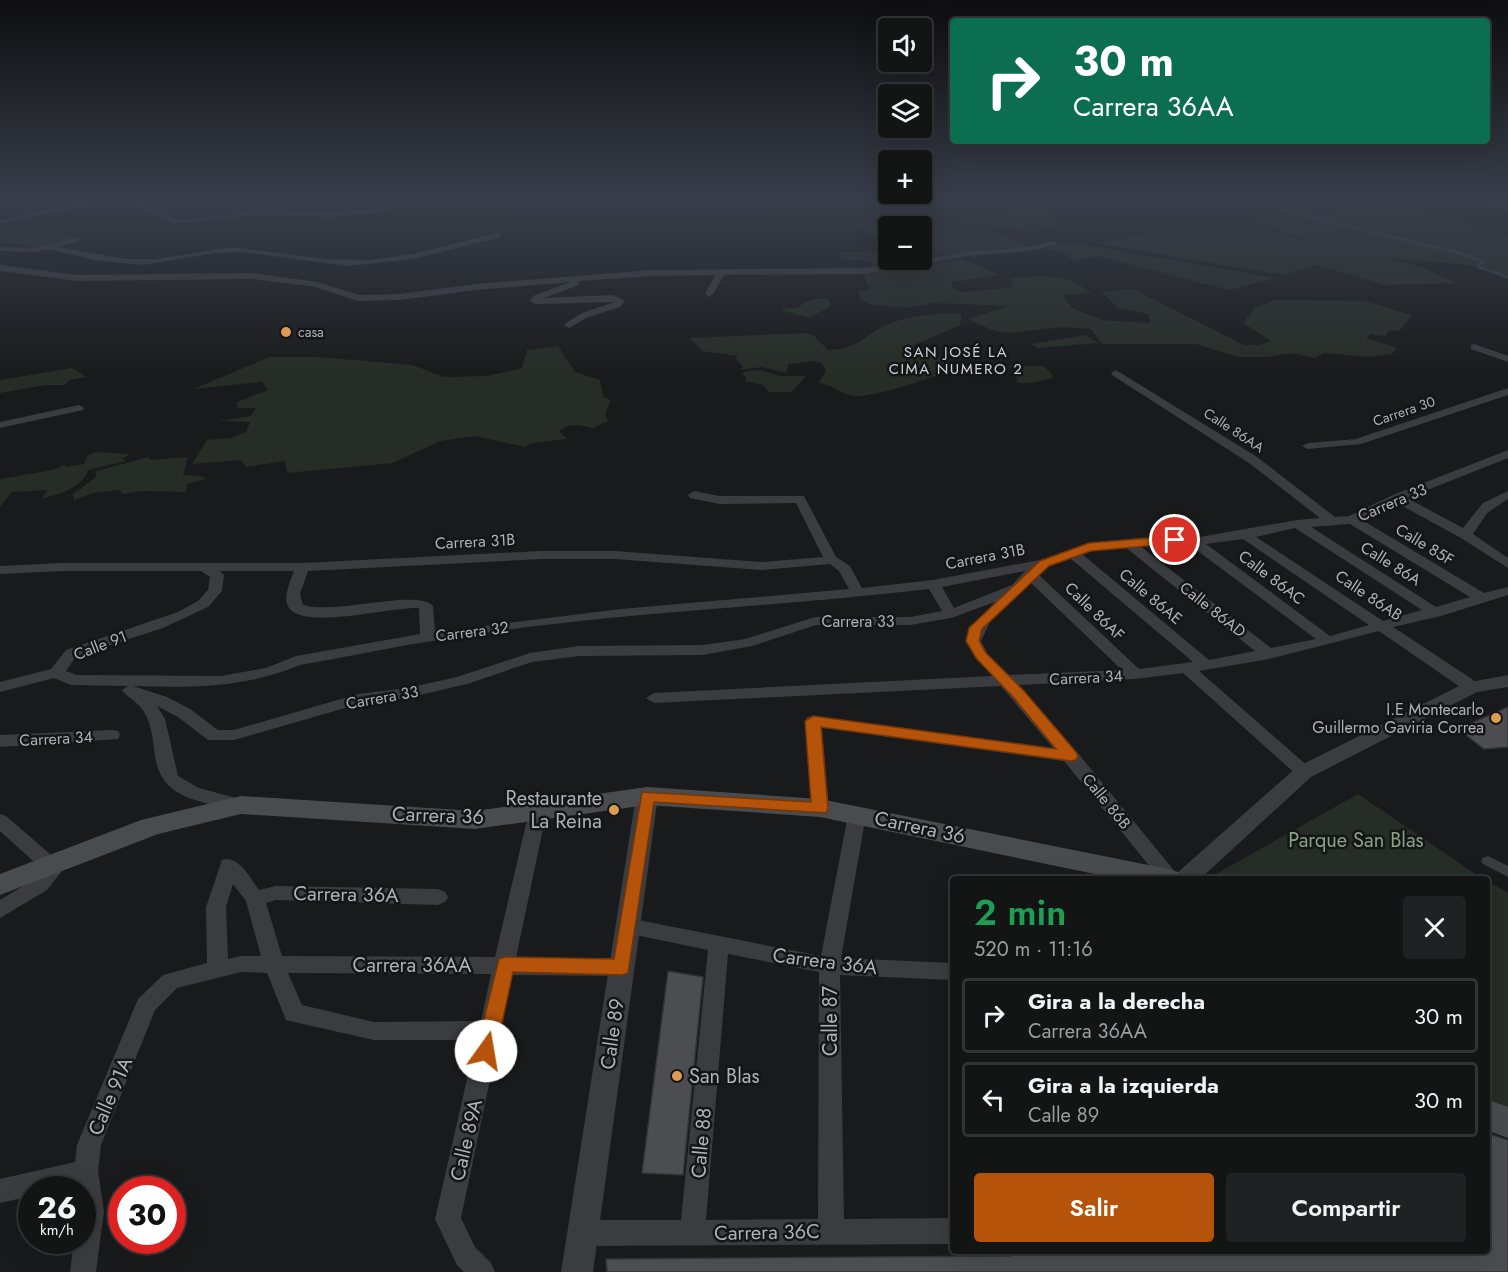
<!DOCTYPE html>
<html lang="es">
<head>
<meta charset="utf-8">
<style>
  :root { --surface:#131414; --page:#202122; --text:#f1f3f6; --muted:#9d9ea0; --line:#323334; --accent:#b45309 }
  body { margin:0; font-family:Jost,sans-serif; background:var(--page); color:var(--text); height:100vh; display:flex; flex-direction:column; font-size:22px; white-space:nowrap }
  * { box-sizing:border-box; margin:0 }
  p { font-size:20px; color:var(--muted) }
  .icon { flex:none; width:33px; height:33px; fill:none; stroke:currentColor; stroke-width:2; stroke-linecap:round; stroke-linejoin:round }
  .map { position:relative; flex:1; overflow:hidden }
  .details { position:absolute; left:950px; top:876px; width:540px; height:378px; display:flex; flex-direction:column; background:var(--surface); border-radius:6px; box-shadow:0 6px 24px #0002,0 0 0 2px var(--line) }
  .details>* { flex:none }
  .top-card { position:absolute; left:950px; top:18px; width:540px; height:126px; border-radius:6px; box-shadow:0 6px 24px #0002,0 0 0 2px var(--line); background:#0b6e4f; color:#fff; overflow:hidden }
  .controls { position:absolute; left:878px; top:18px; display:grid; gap:12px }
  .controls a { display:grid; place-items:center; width:54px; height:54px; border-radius:6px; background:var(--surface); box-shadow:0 6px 24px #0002,0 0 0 2px var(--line); font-size:30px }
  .speed { position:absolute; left:18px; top:1176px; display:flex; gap:12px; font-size:30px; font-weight:700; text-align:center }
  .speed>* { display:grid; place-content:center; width:78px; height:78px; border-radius:50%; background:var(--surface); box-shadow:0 6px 24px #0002,0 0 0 2px var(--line); line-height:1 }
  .speed small { font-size:15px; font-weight:400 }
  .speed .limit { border:9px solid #d22; background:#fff; color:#111 }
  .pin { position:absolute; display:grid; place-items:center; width:51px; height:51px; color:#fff; margin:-26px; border:3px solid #fff; border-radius:50%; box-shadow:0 2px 6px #0007 }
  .me { position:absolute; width:66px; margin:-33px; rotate:13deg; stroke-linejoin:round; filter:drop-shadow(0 0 4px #0008) }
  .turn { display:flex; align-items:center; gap:21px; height:126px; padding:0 24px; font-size:27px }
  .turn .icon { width:78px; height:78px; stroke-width:2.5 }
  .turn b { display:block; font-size:42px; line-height:51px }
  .round { display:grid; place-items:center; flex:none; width:63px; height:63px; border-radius:6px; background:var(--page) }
  .headline { display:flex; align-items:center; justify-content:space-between; height:102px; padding:0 24px }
  h1 { font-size:36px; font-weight:600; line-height:45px; color:#1e9e55 }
  .action { display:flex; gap:12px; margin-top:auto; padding:12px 24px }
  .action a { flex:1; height:69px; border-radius:6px; background:var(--accent); color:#fff; font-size:24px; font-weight:600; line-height:69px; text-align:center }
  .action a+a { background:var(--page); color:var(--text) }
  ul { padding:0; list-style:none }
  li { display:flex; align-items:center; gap:18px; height:75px; margin:0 12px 9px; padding:0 12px; border:3px solid var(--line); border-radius:6px }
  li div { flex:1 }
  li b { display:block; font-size:22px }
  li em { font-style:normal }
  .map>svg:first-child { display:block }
  .green { fill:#262d26 }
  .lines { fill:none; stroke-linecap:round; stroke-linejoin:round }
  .stream { stroke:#353e43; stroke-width:3 }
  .building { fill:#4c4d50; stroke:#343437; stroke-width:1.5 }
  .pedestrian { fill:#3b3c40; fill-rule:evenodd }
  .minor { fill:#3b3c40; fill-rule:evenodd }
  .tertiary { fill:#3b3c40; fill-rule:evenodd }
  .secondary { fill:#494c4f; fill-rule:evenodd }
  .route { fill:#b45309; stroke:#753606; stroke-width:1.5 }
  .poi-dot { fill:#dc9b50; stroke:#141516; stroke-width:2 }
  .labels { text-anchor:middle; stroke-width:5; stroke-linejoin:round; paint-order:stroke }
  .far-poi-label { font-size:14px; fill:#adb3b9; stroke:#141516; text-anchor:start }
  .far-street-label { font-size:14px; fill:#adb3b9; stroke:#141516 }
  .far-neighbourhood-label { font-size:15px; letter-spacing:1.5px; fill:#ced1d6; stroke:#141516 }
  .street-label { font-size:16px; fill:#adb3b9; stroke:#141516 }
  .poi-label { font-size:16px; fill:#adb3b9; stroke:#141516; text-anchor:end }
  .near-poi-label { font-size:20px; fill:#adb3b9; stroke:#141516; text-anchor:end }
  .near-street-label { font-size:20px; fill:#adb3b9; stroke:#141516 }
  .near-park-label { font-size:20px; fill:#89a287; stroke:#141516 }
</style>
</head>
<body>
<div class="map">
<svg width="1508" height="1272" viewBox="0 0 1508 1272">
  <rect width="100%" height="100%" fill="#191a1b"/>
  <g class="green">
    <path d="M482,198H545L551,200L536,206L494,211L492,206L480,207Z"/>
    <path d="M980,198H1040V206L1059,224L1043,230Z"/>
    <path d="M1252,198H1319L1318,207L1301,213Z"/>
    <path d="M1405,205L1508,237V275C1498,274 1491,268 1482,267C1450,262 1419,261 1388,259L1421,267L1457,283L1385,285L1317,265L1283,275L1095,243C1145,233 1196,226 1247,228C1266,229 1288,237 1307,241L1250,219Z"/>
    <path d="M1004,214L1042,234L961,220C975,215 989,219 1004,214Z"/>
    <path d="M896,222L902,225L928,223L936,228L957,230L974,227L1027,244L1025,248L921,257V226H888V247L875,248L884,237L861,231L857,224Z"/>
    <path d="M17,226L75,236L40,248L0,242V232Z"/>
    <path d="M1068,242L1275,278L1229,290L1097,256L1074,261L1065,254L1044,248Z"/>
    <path d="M888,248V260H900L874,265L864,260H842L838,252H867Z"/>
    <path d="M964,259L999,275L952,282V288L964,292L1014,287L1010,278C1038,275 1069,272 1091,293L1063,295L1072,308L1102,320L1151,323L1148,314L1118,308L1101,292L1133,289L1244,345H1258L1271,341L1243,323L1255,308L1276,300L1365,301L1412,315L1399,331L1389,330L1386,336L1371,334L1366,338L1397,348L1392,354L1370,357L1324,353L1315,358L1291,353L1269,357H1238L1196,344H1102L1091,329C1079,328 1066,327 1054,328C1011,330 1011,341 968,319L1008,306L934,303L906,308L869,304L861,300L858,292L869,289L864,274Z"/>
    <path d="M812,299H828L831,306L809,318L782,310V308H796Z"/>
    <path d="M955,313L962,315L960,325L912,346L921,353H934V355L963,367C939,375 875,398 853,396C840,394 832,384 818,383L826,371L822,363L813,361L788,364L787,373L762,367L741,370L743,366L736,359L738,356L702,351L690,338L807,333L814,336L828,350C864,348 863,334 891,323C910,316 935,313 955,313Z"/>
    <path d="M1086,335L1098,343L1038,348L1031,344Z"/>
    <path d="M558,346L575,372L600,380L603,397L611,400L605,414L608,421L593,428C579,425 570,422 559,431L567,439L532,443L525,447L475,436L440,441L393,463L287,473L285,461L246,467L241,460L192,464L207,440L231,438L246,432L250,422L218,421L251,416L256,408H237V402L268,390L262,382L193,389L270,357H317L413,365L443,377L487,376L522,368L527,350Z"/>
    <path d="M1010,366H1044L1054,377C1044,381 1025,386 1015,381L1018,379L1010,374L1014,371Z"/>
    <path d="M72,368L87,377L69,380L65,385H46L0,393V380Z"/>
    <path d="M760,370L780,376H806L792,392H769L763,385L745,381L746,377L742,374L747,371Z"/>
    <path d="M96,452L130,454L122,459L126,461L88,470C82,487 60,495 42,498L47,490L12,492L0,507V479L53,470L65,464V467L84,464L87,456Z"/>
    <path d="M148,457L151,460L188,457L183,475L201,476L206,479L187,484L186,492L141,491L122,494L120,490L93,493L74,500L73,494L95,478L97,471Z"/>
    <path d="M1358,794L1483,879H1207Z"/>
    <path d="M1487,881L1508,893V1115L1487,1107Z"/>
  </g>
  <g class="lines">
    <path class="stream" d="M1281,198L1283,204L1279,207L1282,210L1459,253L1484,262L1478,265L1479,267L1508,277"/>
  </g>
  <g class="building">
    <path d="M1508,707V747L1484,749L1458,729Z"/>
    <path d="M668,971L703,977L683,1175L642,1173Z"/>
    <path d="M1486,1133L1508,1140V1272H607L606,1259L1011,1256L1010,1251H1486Z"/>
  </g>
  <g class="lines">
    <path class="pedestrian" d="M1488,856L1508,866V877L1483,864L1481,861L1483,858Z"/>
    <g class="minor">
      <path d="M426,198H441L382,212L336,217L255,215L189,223H172L136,206L117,203L65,210L0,224V220L65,206L117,199L141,202L176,219H189L255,211L336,213L382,208Z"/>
      <path d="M817,198H834L850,203L846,205Z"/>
      <path d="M1418,198H1446L1508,205V209Z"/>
      <path d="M497,233H500V237L413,259L348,266L243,252L216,253L142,265L95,260L48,249L36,252L0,251V247L36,248L76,237H79V241L58,247L127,259H158L231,247L326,259L370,260L413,254Z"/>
      <path d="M1052,241L1056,243L1055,245L1029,251L968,256L864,274L724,275L713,294L709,297L705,294L715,275L652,276L579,281V285L544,298L613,295L625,301L620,307L588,317L569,328L564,325L566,323L582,313L615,302L535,304L530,301L533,296L570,282L476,290L400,300L358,301L316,287L253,279L78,281L0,271V265L78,275L253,273L317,282L359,295L400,294L476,284L652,270L864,268L968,252L1029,247Z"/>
      <path d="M1474,344L1508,356V362L1471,349V345Z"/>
      <path d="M1116,370L1257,457L1335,517L1349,516L1393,495L1508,450V458L1407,498L1463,528L1483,503L1508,491V499L1487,513L1473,534L1508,558V568L1461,538L1397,503L1362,520L1484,593L1508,587V595L1441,616L1393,627L1478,683L1480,687L1478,691H1466L1379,631L1269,659L1199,671L1310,768L1313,772L1310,776H1298L1183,673L1135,679L1018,685L1077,752L1181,879H1160L1064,761L822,728L829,808L826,813H814L811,808L805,721L807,717L813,716L1053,748L1001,686L654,703L646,698L654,693L992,676L976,658L965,641L975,623L995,602L951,618L910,625H816L752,646L703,655L579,656L532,662L467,684L407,698L359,704L234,740H208L178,717L157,706L165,719L178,776L199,788L247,801L250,805L247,809L241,811C204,801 162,802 155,756C153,741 152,725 144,712C138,702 128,698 122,690L128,686L71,685L54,678L0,692V682L51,669L66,650L178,612L198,601L208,590L210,577L201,571H63L0,574V566L63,563H302L542,551H615L761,562L823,557L796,503L719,504L690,498L688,495L694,491L719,496H804L836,557L850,566L862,588L933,580L1040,560L1089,543L1158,536L1194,538L1297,520L1320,518L1249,463L1112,375L1111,373ZM1350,524L1470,597L1436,607L1311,527ZM1295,528L1422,610L1383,621L1256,537ZM1243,539L1369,625L1330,636L1206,544ZM1158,544L1191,546L1316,639L1271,648L1140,546ZM1125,547L1255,651L1209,660L1082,554L1091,551ZM1070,558L1193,662L1139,669L1039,575L1050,566ZM542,559H615L761,570L830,564L839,571L849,589L621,609L435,632L433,606C418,588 334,615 303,605L300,594L308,571ZM220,571H294C290,582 280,602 292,611C314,628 389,607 419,608L420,634L296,656L266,668L221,676L76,675L66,671L76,656L163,628L208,607L222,591L224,575ZM1025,571L1012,585L954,608L942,587ZM1031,583L1122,670L1009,675L987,653L981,641L990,622ZM929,589L942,611L910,617H815L745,639L703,645L579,646L530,653L457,677L407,688L358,694L234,730H218L190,709L167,697L133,686C191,688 245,688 300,665C357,655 413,643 470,635C622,612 776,607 929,589Z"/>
      <path d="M1508,388V395L1361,444L1308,449L1302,446L1308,443L1356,439Z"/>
      <path d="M79,405L84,408L83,410L0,428V422Z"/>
      <path d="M112,730L118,731L120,735L118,739L0,747V735Z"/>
      <path d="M857,809L863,810L866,815L841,958L952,963V980L840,975L844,1219L952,1218V1244L582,1246L573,1242L569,1233L573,1224L582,1220H681L708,950L621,932L618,926L621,920L628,918L821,956L848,815L851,810ZM728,954L819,972L818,1219L706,1220Z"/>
      <path d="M0,814L6,816L58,861L62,871L47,890L0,918V900L33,880L42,869L0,831Z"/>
      <path d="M535,817L541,819L544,824L516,958H622L629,961L632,967L629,973L622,976L512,975L461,1218L475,1247L491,1263L495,1272H464L457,1265L435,1219L476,1040H374L294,1022L286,1020L267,973L241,972L177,988L155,1010L101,1145L98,1171L104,1211L96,1272H70L74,1240H82V1190H76L75,1185L57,1190H32V1196L0,1203V1179L75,1162L77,1145L138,999L163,975L207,963L206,907L222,860C239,855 250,878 259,890L276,886L438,889L445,892L448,897L445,902L438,905L276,900L266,903L282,956L495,957L526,824L529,819ZM233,884L246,901L261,956H241L228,959L226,907ZM288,973L491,974L481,1021L374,1022L302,1005Z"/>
    </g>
    <g class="tertiary">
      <path d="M1508,675V687L1477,692L1311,777L1200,879H1173L1177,873L1297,767L1465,683Z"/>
      <path d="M647,789L655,791L658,796L593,1272H561L636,796L639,791Z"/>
    </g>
    <g class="secondary">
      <path d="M647,787L820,799L1168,869L1178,872L1182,879H1119L820,817L647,805L475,829L241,814L158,834L0,895V874L141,820L241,796L475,811Z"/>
      <path d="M1486,1099L1508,1107V1138L1486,1130Z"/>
    </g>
  </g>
  <linearGradient id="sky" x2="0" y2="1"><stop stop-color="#0e0e0f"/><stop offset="0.53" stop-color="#383e4a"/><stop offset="1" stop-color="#383e4a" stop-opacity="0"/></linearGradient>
  <rect width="1508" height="377" fill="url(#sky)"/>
  <path class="route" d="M1175,536L1180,537V543L1091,551L1049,566L982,629L979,641L986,653L1024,691L1076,752L1078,756L1076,760L1071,761L821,727L828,808L826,813L654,802L628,973L622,975L513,972L496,1051L493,1057L486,1059L479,1057L476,1051L499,959L505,957L614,959L642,792L811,802L805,721L813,716L1056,749L1013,697L976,658L966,641L969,628L1040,561L1089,543Z"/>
  <g class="poi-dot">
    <circle cx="286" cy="332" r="6"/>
    <circle cx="1496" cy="718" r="6"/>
    <circle cx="614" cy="810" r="6"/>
    <circle cx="677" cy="1076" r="6"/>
  </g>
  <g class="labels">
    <g class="far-poi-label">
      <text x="298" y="337">casa</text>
    </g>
    <g class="far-street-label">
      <text transform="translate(1404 411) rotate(-19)" y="5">Carrera 30</text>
      <text transform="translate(1234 430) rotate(33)" y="5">Calle 86AA</text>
    </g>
    <g class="far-neighbourhood-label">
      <text x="956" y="357">SAN JOSÉ LA<tspan x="956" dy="17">CIMA NUMERO 2</tspan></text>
    </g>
    <g class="street-label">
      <text transform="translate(1392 502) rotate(-23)" y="6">Carrera 33</text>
      <text transform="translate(475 541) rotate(-3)" y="6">Carrera 31B</text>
      <text transform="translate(1425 544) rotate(31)" y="6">Calle 85F</text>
      <text transform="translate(985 556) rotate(-11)" y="6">Carrera 31B</text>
      <text transform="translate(1391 563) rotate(32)" y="6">Calle 86A</text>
      <text transform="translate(1272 577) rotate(37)" y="6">Calle 86AC</text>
      <text transform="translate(1369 595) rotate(34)" y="6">Calle 86AB</text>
      <text transform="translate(1151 596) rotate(40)" y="6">Calle 86AE</text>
      <text transform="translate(1213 609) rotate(38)" y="6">Calle 86AD</text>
      <text transform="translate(1095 611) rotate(44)" y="6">Calle 86AF</text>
      <text x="858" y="627">Carrera 33</text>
      <text transform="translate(472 631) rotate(-7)" y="6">Carrera 32</text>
      <text transform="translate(100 645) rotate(-21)" y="6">Calle 91</text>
      <text transform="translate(1086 677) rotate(-3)" y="6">Carrera 34</text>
      <text transform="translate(382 697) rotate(-10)" y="6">Carrera 33</text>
      <text transform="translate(56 738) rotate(-3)" y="6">Carrera 34</text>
      <text transform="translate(1107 801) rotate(51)" y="6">Calle 86B</text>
    </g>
    <g class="poi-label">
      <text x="1484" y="715">I.E Montecarlo<tspan x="1484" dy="18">Guillermo Gaviria Correa</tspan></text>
    </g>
    <g class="near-poi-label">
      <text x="602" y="805">Restaurante<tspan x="602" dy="23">La Reina</tspan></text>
      <text x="689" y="1083" text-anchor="start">San Blas</text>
    </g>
    <g class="near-street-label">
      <text transform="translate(438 815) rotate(2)" y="7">Carrera 36</text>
      <text transform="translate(920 827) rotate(12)" y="7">Carrera 36</text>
      <text transform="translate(346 894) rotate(1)" y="7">Carrera 36A</text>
      <text transform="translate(825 961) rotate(7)" y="7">Carrera 36A</text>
      <text x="412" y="972">Carrera 36AA</text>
      <text transform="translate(830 1021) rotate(-90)" y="7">Calle 87</text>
      <text transform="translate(612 1034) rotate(-82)" y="7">Calle 89</text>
      <text transform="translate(110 1096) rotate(-67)" y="7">Calle 91A</text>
      <text transform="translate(466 1140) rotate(-77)" y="7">Calle 89A</text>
      <text transform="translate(701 1143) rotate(-85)" y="7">Calle 88</text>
      <text transform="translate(767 1232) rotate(-1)" y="7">Carrera 36C</text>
    </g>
    <g class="near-park-label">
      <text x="1356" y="847">Parque San Blas</text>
    </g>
  </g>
</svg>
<div class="controls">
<a><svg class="icon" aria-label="sound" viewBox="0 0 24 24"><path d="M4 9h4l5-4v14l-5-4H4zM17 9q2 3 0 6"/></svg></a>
<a><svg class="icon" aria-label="layers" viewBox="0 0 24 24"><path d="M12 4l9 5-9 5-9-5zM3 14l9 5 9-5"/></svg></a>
<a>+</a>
<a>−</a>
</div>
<div class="speed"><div>26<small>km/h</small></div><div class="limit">30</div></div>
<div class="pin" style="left:1175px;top:540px;background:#d93025"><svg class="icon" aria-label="arrive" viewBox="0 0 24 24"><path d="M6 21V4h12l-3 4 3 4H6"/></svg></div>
<svg class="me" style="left:486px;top:1051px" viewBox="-20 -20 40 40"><circle r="19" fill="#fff"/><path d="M0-13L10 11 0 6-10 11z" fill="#b45309"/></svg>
<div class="top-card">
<div class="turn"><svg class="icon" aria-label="right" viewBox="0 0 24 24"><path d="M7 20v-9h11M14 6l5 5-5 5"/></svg><div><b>30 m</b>Carrera 36AA</div></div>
</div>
<section class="details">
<div class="headline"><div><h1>2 min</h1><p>520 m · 11:16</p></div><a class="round"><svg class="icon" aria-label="close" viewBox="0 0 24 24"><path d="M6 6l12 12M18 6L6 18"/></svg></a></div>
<ul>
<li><svg class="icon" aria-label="right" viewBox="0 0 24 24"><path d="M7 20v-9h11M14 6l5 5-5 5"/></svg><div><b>Gira a la derecha</b><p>Carrera 36AA</p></div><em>30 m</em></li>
<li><svg class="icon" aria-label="left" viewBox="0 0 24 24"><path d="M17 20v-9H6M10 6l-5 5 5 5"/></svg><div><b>Gira a la izquierda</b><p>Calle 89</p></div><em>30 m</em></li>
</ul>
<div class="action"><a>Salir</a><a>Compartir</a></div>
</section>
</div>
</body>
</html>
